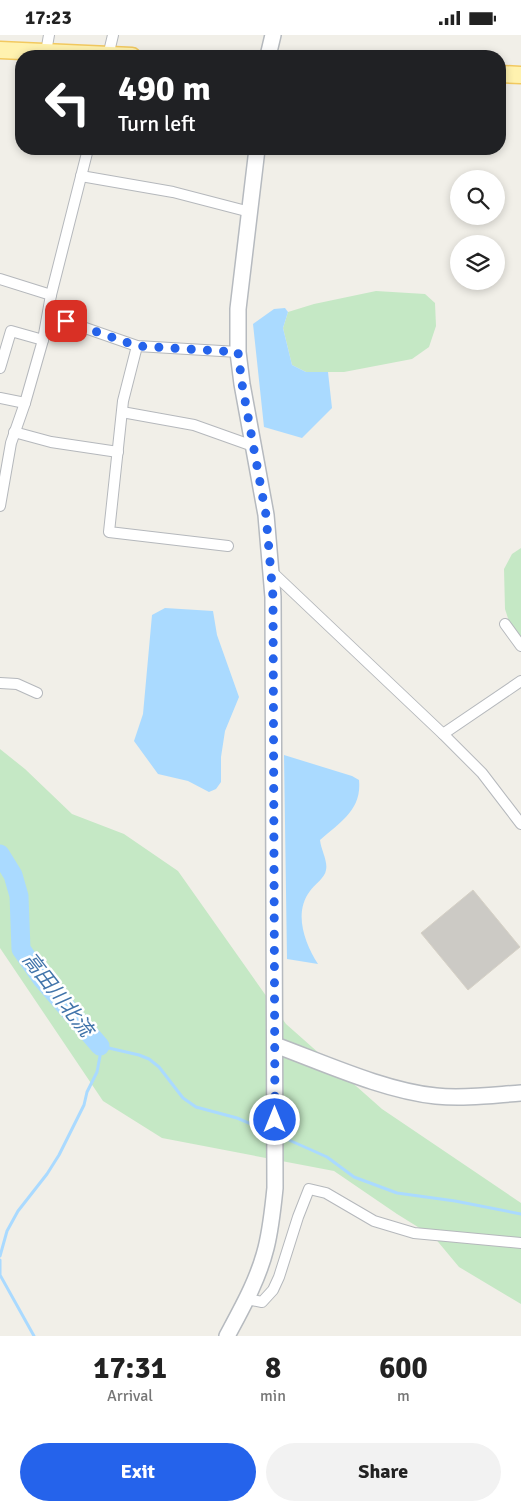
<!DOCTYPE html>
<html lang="en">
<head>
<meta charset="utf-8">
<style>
  :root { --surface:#fff; --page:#f2f2f2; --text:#222; --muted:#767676; --accent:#2563eb }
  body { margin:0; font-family:Signika,"Noto Sans JP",sans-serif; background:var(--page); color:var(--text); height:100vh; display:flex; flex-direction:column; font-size:19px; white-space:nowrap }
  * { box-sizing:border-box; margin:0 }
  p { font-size:16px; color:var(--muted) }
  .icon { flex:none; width:28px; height:28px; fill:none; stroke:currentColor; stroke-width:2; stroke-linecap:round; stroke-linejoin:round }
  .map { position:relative; height:1301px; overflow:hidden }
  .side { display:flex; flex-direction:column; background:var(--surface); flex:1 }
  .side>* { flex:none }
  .hud { position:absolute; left:15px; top:15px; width:491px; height:105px; border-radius:20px; box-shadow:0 2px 8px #0003; background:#202124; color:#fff; overflow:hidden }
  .controls { position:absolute; left:450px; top:135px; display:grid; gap:10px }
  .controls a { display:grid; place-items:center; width:55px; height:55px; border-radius:50%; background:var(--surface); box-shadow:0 2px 8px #0003; font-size:25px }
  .pin { position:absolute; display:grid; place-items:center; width:42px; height:42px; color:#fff; margin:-21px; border-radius:10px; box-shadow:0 2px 8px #0006 }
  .me { position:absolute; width:55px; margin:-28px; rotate:0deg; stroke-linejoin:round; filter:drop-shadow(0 0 4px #0008) }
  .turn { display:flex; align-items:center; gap:18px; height:105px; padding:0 20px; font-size:22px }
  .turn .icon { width:65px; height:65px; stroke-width:2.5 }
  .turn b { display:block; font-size:35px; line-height:42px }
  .eta { display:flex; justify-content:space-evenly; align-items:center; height:85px; text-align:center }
  .eta b { font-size:30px; font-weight:700; line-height:35px }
  .action { display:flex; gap:10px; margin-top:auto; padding:10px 20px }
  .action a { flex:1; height:58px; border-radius:30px; background:var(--accent); color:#fff; font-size:20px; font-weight:700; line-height:58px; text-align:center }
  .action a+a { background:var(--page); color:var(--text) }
  .status { display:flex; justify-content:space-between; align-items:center; height:35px; padding:0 25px; background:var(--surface); direction:ltr }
  .status svg { height:14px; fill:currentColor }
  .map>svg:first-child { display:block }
  .green { fill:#c5e8c5 }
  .water { fill:#aadaff }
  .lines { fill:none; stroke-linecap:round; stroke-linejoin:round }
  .stream { stroke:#aadaff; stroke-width:3 }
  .river { stroke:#aadaff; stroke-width:19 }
  .building { fill:#cccac5; stroke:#d6d1c6 }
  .street-casing { stroke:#b5b8bc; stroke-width:12 }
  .secondary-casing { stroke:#b6babf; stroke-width:18 }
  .primary-casing { stroke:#f2c960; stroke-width:19 }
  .street { stroke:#fff; stroke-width:10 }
  .secondary { stroke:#fff; stroke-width:15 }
  .primary { stroke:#fff2af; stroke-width:16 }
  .route { stroke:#2563eb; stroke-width:9; stroke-dasharray:0 16.2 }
  .labels { text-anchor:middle; stroke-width:5; stroke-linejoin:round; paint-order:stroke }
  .water-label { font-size:20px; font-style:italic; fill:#4174aa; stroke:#fff }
</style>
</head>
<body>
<div class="status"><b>17:23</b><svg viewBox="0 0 49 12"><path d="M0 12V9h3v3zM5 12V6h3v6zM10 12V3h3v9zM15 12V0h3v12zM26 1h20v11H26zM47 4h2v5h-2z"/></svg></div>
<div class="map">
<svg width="521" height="1301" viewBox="0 0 521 1301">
  <rect width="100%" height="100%" fill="#f1efe8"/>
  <g class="green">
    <path d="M376,256L425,259L435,268L436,291L429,312L412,324L344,337H306L292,330L283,293L288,277L314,269Z"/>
    <path d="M521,513V613L515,605L505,574L504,534L512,519Z"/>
    <path d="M0,714L25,734L72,779L124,799L178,836L286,989L382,1074L521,1168V1269L459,1232L434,1202L397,1179L334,1136L162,1103L103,1066L0,913Z"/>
  </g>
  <g class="water">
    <path d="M285,273L288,277L283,293L292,330L306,337H328L332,373L302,403L264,392L253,289L274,274Z"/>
    <path d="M165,573L213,576L217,600L239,662L225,696L221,722V747L216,754L209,757L188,746L158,739L134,706L143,679L152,580Z"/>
    <path d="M284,720L352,741L359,745C362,775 340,787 320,805C321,815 328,826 326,835C325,843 314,850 310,856C293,878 305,909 318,929L287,924Z"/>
  </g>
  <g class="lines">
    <g class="stream">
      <path d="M280,1101L327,1122L354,1142L397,1158L455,1166L521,1179"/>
      <path d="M0,1221L7,1196L18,1176L47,1139L59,1120L84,1070L87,1057L97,1037L100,1021V1011L139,1020L149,1024L159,1032L183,1063L196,1072L237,1083L270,1097"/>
      <path d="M0,1225V1240L34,1301"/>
    </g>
    <path class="river" d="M0,819L13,840L19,861L21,914L42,944L100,1011"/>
  </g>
  <path class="building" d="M473,855L520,912L468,955L421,898Z"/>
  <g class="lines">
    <defs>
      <g id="street">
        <path d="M46,17L49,0"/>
        <path d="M108,21L113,0"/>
        <path d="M81,141L173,157L250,177"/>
        <path d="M0,244L51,260"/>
        <path d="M48,280L137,311L238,317"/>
        <path d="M137,311L123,366L109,497L228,511"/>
        <path d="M0,333L11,296L43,305"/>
        <path d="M0,363L25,368"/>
        <path d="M122,377L194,390L253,411"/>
        <path d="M14,397L51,407L118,417"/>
        <path d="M0,471L11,408L25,368L43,305L51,260L88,114"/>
        <path d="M271,536L443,699L482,738L521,789"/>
        <path d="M505,589L521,611"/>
        <path d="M0,648L17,649L37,658"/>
        <path d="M443,699L521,646"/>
        <path d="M247,1264L262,1267L273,1255L279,1242L298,1182L309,1154L326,1158L374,1186L414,1198L521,1208"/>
      </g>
      <g id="secondary">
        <path d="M268,21L273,0"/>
        <path d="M275,1010C324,1028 385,1056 436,1061C464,1064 493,1060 521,1058"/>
        <path d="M227,1301C242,1273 258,1245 266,1213C271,1193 273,1173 275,1153L273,562L266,480L242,349L238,317V274L257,114"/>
      </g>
      <g id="primary">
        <path d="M0,15L132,21"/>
        <path d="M500,39L521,40"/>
      </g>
    </defs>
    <use href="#street" class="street-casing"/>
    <use href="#secondary" class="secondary-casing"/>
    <use href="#primary" class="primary-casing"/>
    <use href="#street" class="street"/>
    <use href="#secondary" class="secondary"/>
    <use href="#primary" class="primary"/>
  </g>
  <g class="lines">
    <path class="route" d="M66,286L137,311L238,317L242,349L266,480L273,562L275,1085"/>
  </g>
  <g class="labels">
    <g class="water-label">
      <text transform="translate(58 959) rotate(52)" y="7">高田川北流</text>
    </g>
  </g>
</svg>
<div class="controls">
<a><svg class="icon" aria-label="search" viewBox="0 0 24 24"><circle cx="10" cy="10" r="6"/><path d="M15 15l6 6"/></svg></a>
<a><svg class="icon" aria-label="layers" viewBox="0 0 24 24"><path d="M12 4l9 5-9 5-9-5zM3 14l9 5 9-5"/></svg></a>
</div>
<div class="pin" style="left:66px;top:286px;background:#d93025"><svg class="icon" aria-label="arrive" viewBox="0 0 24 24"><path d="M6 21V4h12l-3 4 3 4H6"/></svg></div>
<svg class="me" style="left:275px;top:1085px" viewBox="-20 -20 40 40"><circle r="17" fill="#2563eb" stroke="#fff" stroke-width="3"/><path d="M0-11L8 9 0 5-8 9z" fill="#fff"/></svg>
<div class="hud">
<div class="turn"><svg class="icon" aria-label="left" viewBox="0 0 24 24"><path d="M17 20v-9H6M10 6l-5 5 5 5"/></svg><div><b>490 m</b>Turn left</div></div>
</div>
</div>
<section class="side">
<div class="eta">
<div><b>17:31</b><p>Arrival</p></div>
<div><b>8</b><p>min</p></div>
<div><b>600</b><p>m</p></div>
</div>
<div class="action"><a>Exit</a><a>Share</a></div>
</section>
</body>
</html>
